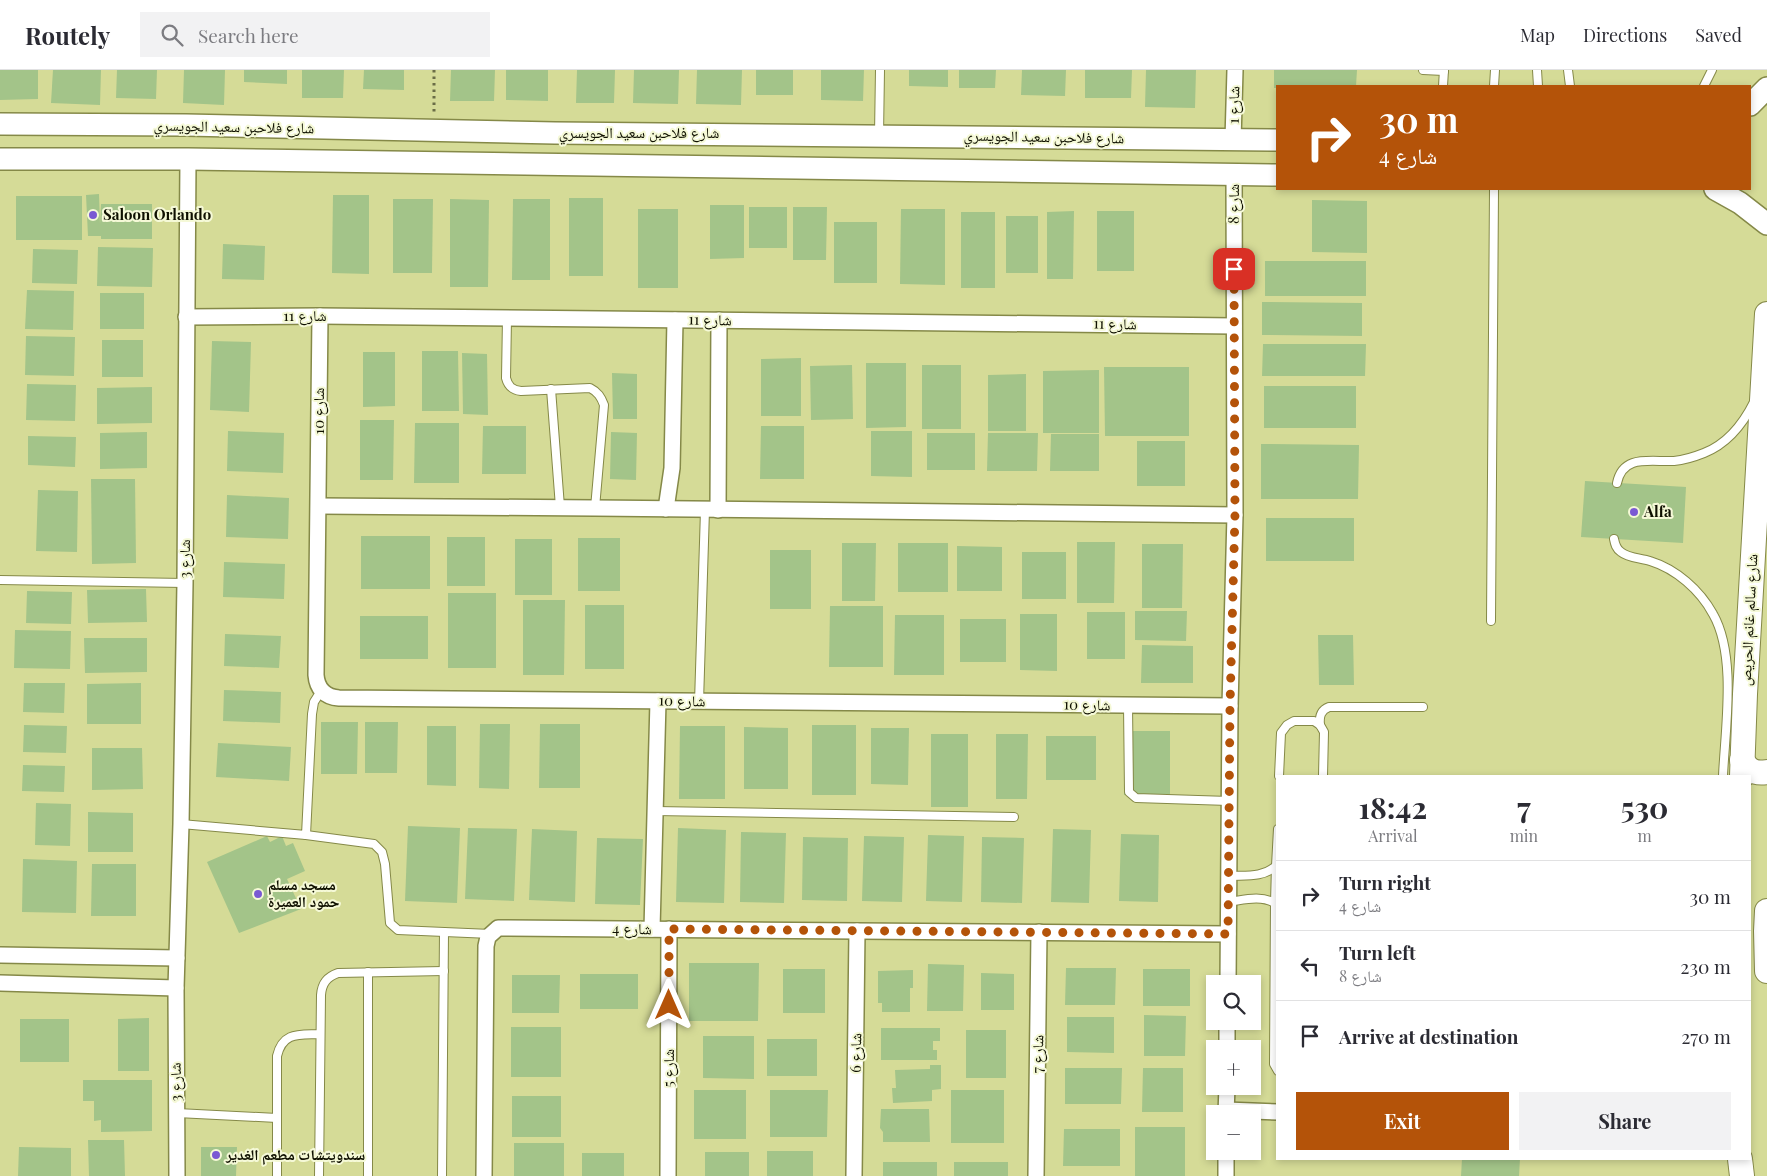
<!DOCTYPE html>
<html lang="en">
<head>
<meta charset="utf-8">
<style>
  :root { --surface:#fff; --page:#f2f2f3; --text:#2b2b33; --muted:#7c7c81; --line:#e1e1e2; --accent:#b45309 }
  body { margin:0; font-family:"Playfair Display","Noto Naskh Arabic",serif; background:var(--page); color:var(--text); height:100vh; display:flex; flex-direction:column; font-size:19px; white-space:nowrap }
  * { box-sizing:border-box; margin:0 }
  p { font-size:16px; color:var(--muted) }
  .icon { flex:none; width:28px; height:28px; fill:none; stroke:currentColor; stroke-width:2; stroke-linecap:round; stroke-linejoin:round }
  .map { position:relative; flex:1; overflow:hidden }
  .details { position:absolute; left:1276px; top:705px; width:475px; height:385px; display:flex; flex-direction:column; background:var(--surface); border-radius:0px; box-shadow:0 2px 8px #0003 }
  .details>* { flex:none }
  .hud { position:absolute; left:1276px; top:15px; width:475px; height:105px; border-radius:0px; box-shadow:0 2px 8px #0003; background:#b45309; color:#fff; overflow:hidden }
  .buttons { position:absolute; left:1206px; top:905px; display:grid; gap:10px }
  .buttons a { display:grid; place-items:center; width:55px; height:55px; border-radius:0px; background:var(--surface); box-shadow:0 2px 8px #0003; font-size:25px }
  .pin { position:absolute; display:grid; place-items:center; width:42px; height:42px; color:#fff; margin:-21px; border-radius:10px; box-shadow:0 2px 8px #0006 }
  .me { position:absolute; width:55px; margin:-28px; rotate:0deg; stroke-linejoin:round; filter:drop-shadow(0 0 4px #0008) }
  .turn { display:flex; align-items:center; gap:18px; height:105px; padding:0 20px; font-size:22px }
  .turn .icon { width:65px; height:65px; stroke-width:2.5 }
  .turn b { display:block; font-size:35px; line-height:42px }
  .eta { display:flex; justify-content:space-evenly; align-items:center; height:85px; text-align:center }
  .eta b { font-size:30px; font-weight:700; line-height:35px }
  .button { display:flex; gap:10px; margin-top:auto; padding:10px 20px }
  .button a { flex:1; height:58px; border-radius:0px; background:var(--accent); color:#fff; font-size:20px; font-weight:700; line-height:58px; text-align:center }
  .button a+a { background:var(--page); color:var(--text) }
  ul { padding:0; list-style:none }
  li { display:flex; align-items:center; gap:15px; height:70px; padding:0 20px; border-top:1px solid var(--line) }
  li div { flex:1 }
  li b { display:block; font-size:19px }
  li em { font-style:normal }
  header { display:flex; align-items:center; gap:30px; box-sizing:border-box; height:70px; padding:0 25px; background:var(--surface); border-bottom:1px solid var(--line) }
  header strong { font-size:24px }
  nav { display:flex; gap:28px; margin-inline-start:auto; font-size:18px }
  .search { width:350px; height:45px; background:var(--page); display:flex; align-items:center; gap:12px; box-sizing:border-box; padding:0 18px; border-radius:0px; color:var(--muted); font-size:19px }
  .map>svg:first-child { display:block }
  .building { fill:#a3c489 }
  .lines { fill:none; stroke-linecap:round; stroke-linejoin:round }
  .lane-casing { stroke:#858948; stroke-width:10 }
  .street-casing { stroke:#858948; stroke-width:18 }
  .secondary-casing { stroke:#858948; stroke-width:24 }
  .primary-casing { stroke:#858948; stroke-width:26 }
  .path { stroke:#6a6d46; stroke-width:3; stroke-dasharray:2.5 4; stroke-linecap:butt }
  .lane { stroke:#fff; stroke-width:8 }
  .street { stroke:#fff; stroke-width:15 }
  .secondary { stroke:#fff; stroke-width:21 }
  .primary { stroke:#fff; stroke-width:24 }
  .route { stroke:#b45309; stroke-width:9; stroke-dasharray:0 16.2 }
  .poi-dot { fill:#7a59d3; stroke:#f5f9d7; stroke-width:2 }
  .labels { text-anchor:middle; stroke-width:4; stroke-linejoin:round; paint-order:stroke }
  .street-label { font-size:15px; fill:#0f1000; stroke:#f5f9d7 }
  .poi-label { font-size:15px; font-weight:bold; fill:#0f1000; stroke:#f5f9d7; text-anchor:start }
</style>
</head>
<body>
<header>
<strong>Routely</strong>
<div class="search"><svg class="icon" aria-label="search" viewBox="0 0 24 24"><circle cx="10" cy="10" r="6"/><path d="M15 15l6 6"/></svg>Search here</div>
<nav><a>Map</a><a>Directions</a><a>Saved</a></nav>
</header>
<div class="map">
<svg width="1767" height="1106" viewBox="0 0 1767 1106">
  <rect width="100%" height="100%" fill="#d5db97"/>
  <g class="building">
    <path d="M0,0H38V29L0,30Z"/>
    <path d="M53,0H101L100,35L51,33Z"/>
    <path d="M117,0H157L156,29L116,28Z"/>
    <path d="M184,0H225L224,35L183,33Z"/>
    <path d="M244,0H287V14L244,12Z"/>
    <path d="M302,0H344L343,28H302Z"/>
    <path d="M364,0H404V20L363,19Z"/>
    <path d="M451,0H495L494,31H450Z"/>
    <path d="M506,0H548V31L506,30Z"/>
    <path d="M577,0H615L614,33H576Z"/>
    <path d="M634,0H679L678,34L633,33Z"/>
    <path d="M697,0H742L741,35L696,34Z"/>
    <rect x="756" y="0" width="37" height="25"/>
    <path d="M821,0H864L863,31L821,30Z"/>
    <path d="M909,0H948V17L909,16Z"/>
    <path d="M959,0H996L995,18H959Z"/>
    <path d="M1022,0H1066L1065,26L1021,25Z"/>
    <path d="M1085,0H1132L1131,28H1085Z"/>
    <path d="M1146,0H1196L1195,38L1145,37Z"/>
    <path d="M1274,0H1357L1356,16H1278V18H1274Z"/>
    <path d="M99,124L100,154L101,134H152V169H101V166H88L86,125Z"/>
    <path d="M333,125H369V204L332,203Z"/>
    <rect x="16" y="126" width="66" height="44"/>
    <rect x="569" y="128" width="34" height="78"/>
    <path d="M393,129H433L432,203H393Z"/>
    <path d="M450,129L489,130L488,217H450Z"/>
    <path d="M513,129H550V210H512Z"/>
    <path d="M1312,130L1367,131V183L1312,182Z"/>
    <path d="M710,135H744V188L710,189Z"/>
    <rect x="749" y="137" width="38" height="41"/>
    <path d="M793,137H827L826,190H793Z"/>
    <rect x="638" y="139" width="40" height="79"/>
    <path d="M901,139H945V215L900,214Z"/>
    <path d="M1074,141L1073,209H1047V142Z"/>
    <rect x="1097" y="141" width="37" height="60"/>
    <rect x="961" y="142" width="34" height="76"/>
    <rect x="1006" y="146" width="32" height="57"/>
    <rect x="834" y="152" width="43" height="61"/>
    <path d="M223,174L265,176L264,210L222,209Z"/>
    <path d="M98,177L153,178L152,217L97,216Z"/>
    <path d="M33,179L78,180L77,214L32,213Z"/>
    <rect x="1265" y="191" width="101" height="35"/>
    <path d="M27,220L74,221L73,260L25,259Z"/>
    <rect x="100" y="223" width="44" height="36"/>
    <path d="M1262,232L1362,233V266L1262,265Z"/>
    <path d="M26,266L75,267L74,306L25,305Z"/>
    <rect x="102" y="270" width="41" height="37"/>
    <path d="M212,271L251,272L249,342L210,340Z"/>
    <path d="M1263,274H1366L1365,306H1262Z"/>
    <path d="M422,281H458L459,341H422Z"/>
    <path d="M363,282H395V336L363,337Z"/>
    <path d="M462,283L487,284L488,345L463,344Z"/>
    <path d="M801,288V346H761V289Z"/>
    <path d="M866,293H906V357L866,358Z"/>
    <path d="M852,295L853,349L811,350L810,296Z"/>
    <rect x="922" y="295" width="39" height="64"/>
    <path d="M1104,297H1189V366H1105Z"/>
    <path d="M1099,300V363H1043V301Z"/>
    <path d="M612,303L637,304V349H613Z"/>
    <path d="M1026,304V361H988V305Z"/>
    <path d="M27,314L76,315L75,351L26,350Z"/>
    <rect x="1264" y="316" width="92" height="42"/>
    <path d="M152,317V353L97,354V318Z"/>
    <path d="M360,350H394L393,410H360Z"/>
    <path d="M415,353H459V413H414Z"/>
    <path d="M483,356H526V404H482Z"/>
    <path d="M761,356H804V409H760Z"/>
    <path d="M228,361L284,363L283,403L227,401Z"/>
    <path d="M871,361H912V407L871,406Z"/>
    <path d="M147,362V398L100,399V363Z"/>
    <path d="M611,362L637,363L636,410L610,409Z"/>
    <rect x="927" y="363" width="48" height="37"/>
    <path d="M988,363H1038L1037,401H987Z"/>
    <path d="M1051,364H1099V401H1050Z"/>
    <path d="M28,366L76,367L75,397L28,395Z"/>
    <rect x="1137" y="371" width="48" height="45"/>
    <path d="M1261,374L1359,375L1358,429H1261Z"/>
    <path d="M91,409H135L136,493L92,494Z"/>
    <path d="M1585,411L1686,417L1683,473L1581,467Z"/>
    <path d="M38,420L78,421L77,482L36,481Z"/>
    <path d="M227,425L289,428L288,469L226,467Z"/>
    <rect x="1266" y="448" width="88" height="43"/>
    <rect x="361" y="466" width="69" height="53"/>
    <rect x="447" y="467" width="38" height="49"/>
    <rect x="578" y="468" width="42" height="53"/>
    <rect x="515" y="469" width="37" height="56"/>
    <path d="M1077,472H1115L1114,533H1077Z"/>
    <path d="M842,473H876L875,531H842Z"/>
    <rect x="898" y="473" width="50" height="49"/>
    <path d="M1142,474H1183L1182,538H1142Z"/>
    <path d="M957,476L1002,477V521H957Z"/>
    <rect x="770" y="480" width="41" height="59"/>
    <rect x="1022" y="482" width="44" height="47"/>
    <path d="M224,492L285,494L284,529L223,527Z"/>
    <path d="M146,519L147,552L88,553L87,520Z"/>
    <path d="M27,521L72,522L71,554L26,553Z"/>
    <rect x="448" y="523" width="48" height="75"/>
    <path d="M523,530H565L564,605H523Z"/>
    <rect x="585" y="535" width="39" height="64"/>
    <path d="M830,536H883V597H829Z"/>
    <path d="M1135,541H1187L1186,571L1135,570Z"/>
    <rect x="1087" y="542" width="38" height="47"/>
    <path d="M1020,544H1057V601L1020,600Z"/>
    <path d="M895,545H944V605H894Z"/>
    <rect x="360" y="546" width="68" height="43"/>
    <rect x="960" y="549" width="46" height="43"/>
    <path d="M15,560L71,561L70,599L14,598Z"/>
    <path d="M225,564L281,566L279,598L224,596Z"/>
    <path d="M1318,565H1353L1354,615H1319Z"/>
    <path d="M84,568H147V602L85,603Z"/>
    <path d="M1142,575L1193,576V613H1141Z"/>
    <path d="M24,613H65L64,643L23,642Z"/>
    <path d="M141,613V654H87V614Z"/>
    <path d="M224,620L281,622L280,653L223,651Z"/>
    <path d="M321,652H358L357,704H321Z"/>
    <path d="M365,652H398L397,703H365Z"/>
    <path d="M480,654H510L509,719L479,718Z"/>
    <path d="M540,654H580V718H539Z"/>
    <path d="M24,655L67,656L66,683L23,682Z"/>
    <rect x="812" y="655" width="44" height="70"/>
    <path d="M427,656H456V716L427,715Z"/>
    <path d="M680,656H725V729H679Z"/>
    <path d="M744,657L788,658V719H744Z"/>
    <path d="M871,658H909L908,715L871,714Z"/>
    <rect x="1124" y="661" width="46" height="64"/>
    <rect x="931" y="664" width="37" height="73"/>
    <path d="M996,664H1028L1027,729H996Z"/>
    <rect x="1046" y="666" width="50" height="44"/>
    <path d="M218,673L291,677L289,711L216,707Z"/>
    <path d="M92,678H142L143,719L92,720Z"/>
    <path d="M23,695L65,696L64,722L22,721Z"/>
    <path d="M36,733L71,734L70,776L35,775Z"/>
    <path d="M88,742L133,743V782H88Z"/>
    <path d="M408,756L460,758L457,833L405,831Z"/>
    <path d="M468,758L517,759L514,831L465,829Z"/>
    <path d="M678,758L726,760L724,833L676,832Z"/>
    <path d="M532,759L577,761L575,832L529,830Z"/>
    <path d="M1053,759L1091,760L1089,833L1051,832Z"/>
    <path d="M741,762L786,763L784,833L740,832Z"/>
    <path d="M1121,764L1159,765L1158,832L1119,831Z"/>
    <path d="M928,765L964,766L962,832L926,831Z"/>
    <path d="M267,766L270,772L282,766L286,776L293,773L305,801L287,809L301,839L239,863L207,792Z"/>
    <path d="M864,766L904,767L902,832L862,831Z"/>
    <path d="M803,767L848,768L847,831L802,830Z"/>
    <path d="M982,767L1024,768L1022,833L981,832Z"/>
    <path d="M597,768L643,769L640,835L595,834Z"/>
    <path d="M23,789L77,791L76,843L22,842Z"/>
    <path d="M92,794H136V846H91Z"/>
    <path d="M689,893H759L758,951H689Z"/>
    <path d="M928,894L964,895L963,941H927Z"/>
    <path d="M1066,898H1116L1115,935H1065Z"/>
    <rect x="783" y="899" width="42" height="44"/>
    <rect x="1143" y="899" width="47" height="37"/>
    <path d="M913,900V918H910V942H882V933H878V901Z"/>
    <path d="M981,903L1014,904V940H981Z"/>
    <rect x="580" y="904" width="58" height="35"/>
    <path d="M512,905H560L559,943H512Z"/>
    <path d="M1144,945L1186,946L1185,986H1144Z"/>
    <path d="M1067,947H1114V983L1067,982Z"/>
    <path d="M149,948V1001H118V949Z"/>
    <rect x="20" y="949" width="49" height="43"/>
    <rect x="511" y="957" width="50" height="50"/>
    <path d="M881,958H940V971H933V980H937V990H881Z"/>
    <rect x="966" y="960" width="40" height="48"/>
    <path d="M703,966H754V1009L703,1008Z"/>
    <rect x="767" y="969" width="50" height="37"/>
    <path d="M930,995H941V1019L932,1020V1031L893,1033L892,1018H896L895,1000L930,999Z"/>
    <path d="M1065,998H1122L1121,1034H1065Z"/>
    <path d="M1143,998H1183V1042H1142Z"/>
    <path d="M83,1010H152V1061L101,1062V1050L94,1051V1031H83Z"/>
    <rect x="694" y="1020" width="52" height="49"/>
    <path d="M770,1020H828L827,1067H770Z"/>
    <rect x="951" y="1020" width="53" height="53"/>
    <rect x="512" y="1026" width="49" height="41"/>
    <path d="M881,1039H929L930,1072H883V1062L880,1058Z"/>
    <rect x="1135" y="1057" width="50" height="49"/>
    <path d="M1064,1059H1120V1096H1063Z"/>
    <path d="M88,1070H124L125,1106H89Z"/>
    <rect x="514" y="1073" width="50" height="33"/>
    <path d="M19,1077L71,1078V1106H18Z"/>
    <path d="M201,1077H237L236,1106H201Z"/>
    <rect x="767" y="1081" width="46" height="25"/>
    <rect x="705" y="1082" width="44" height="24"/>
    <rect x="582" y="1083" width="42" height="23"/>
    <path d="M1462,1089H1520L1519,1106H1461Z"/>
    <rect x="883" y="1092" width="54" height="14"/>
    <rect x="954" y="1092" width="54" height="14"/>
  </g>
  <g class="lines">
    <defs>
      <g id="lane">
        <path d="M1423,0L1444,1"/>
        <path d="M1537,0L1538,16"/>
        <path d="M1568,0L1570,16"/>
        <path d="M1443,16L1444,0"/>
        <path d="M1494,16L1495,0"/>
        <path d="M1704,16L1712,0"/>
        <path d="M879,65L880,0"/>
        <path d="M507,248L506,308C508,316 512,320 521,321L590,318C598,322 601,327 604,335L595,438"/>
        <path d="M551,319L560,437"/>
        <path d="M1617,413C1623,384 1650,392 1674,391C1684,390 1694,387 1704,383C1727,374 1743,354 1754,332"/>
        <path d="M1614,469C1615,474 1616,479 1621,482C1628,488 1641,488 1650,491C1676,499 1700,520 1713,544C1737,586 1725,659 1723,706"/>
        <path d="M0,510L185,513"/>
        <path d="M1491,551L1494,119"/>
        <path d="M699,632L705,440"/>
        <path d="M1128,635L1129,722L1136,728L1229,731"/>
        <path d="M1320,655C1319,646 1321,640 1329,637H1423"/>
        <path d="M1279,706L1281,663L1287,655L1294,651H1314L1320,655L1324,662L1323,706"/>
        <path d="M655,741L1014,747"/>
        <path d="M181,754L306,765L312,644L314,632L321,621"/>
        <path d="M306,765L374,774L382,782L385,794L390,853L398,860L491,864"/>
        <path d="M1229,806C1246,805 1262,808 1276,796L1278,759"/>
        <path d="M1228,832C1244,830 1260,825 1275,833L1274,994L1278,1001"/>
        <path d="M1275,833L1276,796"/>
        <path d="M368,902V1106"/>
        <path d="M177,1043L277,1048"/>
        <path d="M277,1106V986C283,961 300,965 320,964"/>
        <path d="M319,1106L321,925C322,913 327,907 338,903L444,901"/>
        <path d="M442,1106L444,862"/>
      </g>
      <g id="street">
        <path d="M1233,70L1235,0"/>
        <path d="M320,246L316,605C317,619 325,627 339,628L1230,636"/>
        <path d="M186,247L320,246L1234,256"/>
        <path d="M319,436L595,438L1235,445"/>
        <path d="M666,439L672,398L675,250"/>
        <path d="M718,440L719,250"/>
        <path d="M652,859L658,631"/>
        <path d="M0,885L177,888"/>
        <path d="M0,913L176,918"/>
        <path d="M1228,914L1230,636L1235,445L1234,104"/>
        <path d="M1227,979V951"/>
        <path d="M1226,1040L1278,1042"/>
        <path d="M1226,1044L1227,1016"/>
        <path d="M177,1106L176,918L181,754L185,513L188,89"/>
        <path d="M484,1106L486,876L488,867L498,858L1228,864"/>
        <path d="M668,1106L669,859"/>
        <path d="M854,1106L857,861"/>
        <path d="M1036,1106L1039,862"/>
        <path d="M1226,1106V1081"/>
      </g>
      <g id="secondary">
        <path d="M1750,35L1767,18"/>
        <path d="M0,54L186,55L555,63L1278,70"/>
        <path d="M0,89H188L1278,105"/>
        <path d="M1715,119L1740,133L1767,154"/>
      </g>
      <g id="primary">
        <path d="M1742,690C1748,701 1755,704 1767,702"/>
        <path d="M1742,706L1745,624L1767,244"/>
        <path d="M1767,841L1766,861L1767,901"/>
        <path d="M1740,1089L1742,1106"/>
      </g>
    </defs>
    <use href="#lane" class="lane-casing"/>
    <use href="#street" class="street-casing"/>
    <use href="#secondary" class="secondary-casing"/>
    <use href="#primary" class="primary-casing"/>
    <path class="path" d="M434,0V42"/>
    <use href="#lane" class="lane"/>
    <use href="#street" class="street"/>
    <use href="#secondary" class="secondary"/>
    <use href="#primary" class="primary"/>
  </g>
  <g class="lines">
    <path class="route" d="M669,935V859L1228,864L1230,636L1235,444L1234,199"/>
  </g>
  <g class="poi-dot">
    <circle cx="93" cy="145" r="5"/>
    <circle cx="1634" cy="442" r="5"/>
    <circle cx="258" cy="824" r="5"/>
    <circle cx="216" cy="1085" r="5"/>
  </g>
  <g class="labels">
    <g class="street-label">
      <text transform="translate(1234 35) rotate(-89)" y="5">شارع 1</text>
      <text transform="translate(234 57) rotate(1)" y="5">شارع فلاحبن سعيد الجويسري</text>
      <text x="639" y="68">شارع فلاحبن سعيد الجويسري</text>
      <text transform="translate(1044 67) rotate(1)" y="5">شارع فلاحبن سعيد الجويسري</text>
      <text transform="translate(1234 134) rotate(-90)" y="5">شارع 8</text>
      <text x="305" y="251">شارع 11</text>
      <text transform="translate(710 250) rotate(1)" y="5">شارع 11</text>
      <text transform="translate(1115 254) rotate(1)" y="5">شارع 11</text>
      <text transform="translate(319 341) rotate(-90)" y="5">شارع 10</text>
      <text transform="translate(185 489) rotate(-90)" y="5">شارع 3</text>
      <text transform="translate(1749 550) rotate(-87)" y="5">شارع سالم غانم الحريص</text>
      <text transform="translate(682 631) rotate(1)" y="5">شارع 10</text>
      <text transform="translate(1087 635) rotate(1)" y="5">شارع 10</text>
      <text transform="translate(632 859) rotate(1)" y="5">شارع 4</text>
      <text transform="translate(856 983) rotate(-89)" y="5">شارع 6</text>
      <text transform="translate(1038 984) rotate(-89)" y="5">شارع 7</text>
      <text transform="translate(669 998) rotate(-90)" y="5">شارع 5</text>
      <text transform="translate(176 1012) rotate(-91)" y="5">شارع 3</text>
    </g>
    <g class="poi-label">
      <text x="103" y="150">Saloon Orlando</text>
      <text x="1644" y="447">Alfa</text>
      <text x="268" y="820">مسجد مسلم<tspan x="268" dy="17">حمود العميرة</tspan></text>
      <text x="226" y="1090">سندويتشات مطعم الغدير</text>
    </g>
  </g>
</svg>
<div class="buttons">
<a><svg class="icon" aria-label="search" viewBox="0 0 24 24"><circle cx="10" cy="10" r="6"/><path d="M15 15l6 6"/></svg></a>
<a>+</a>
<a>−</a>
</div>
<div class="pin" style="left:1234px;top:199px;background:#d93025"><svg class="icon" aria-label="arrive" viewBox="0 0 24 24"><path d="M6 21V4h12l-3 4 3 4H6"/></svg></div>
<svg class="me" style="left:669px;top:935px" viewBox="-20 -20 40 40"><path d="M0-17L14 15 0 8-14 15z" fill="#b45309" stroke="#fff" stroke-width="4"/></svg>
<div class="hud">
<div class="turn"><svg class="icon" aria-label="right" viewBox="0 0 24 24"><path d="M7 20v-9h11M14 6l5 5-5 5"/></svg><div><b>30 m</b>شارع 4</div></div>
</div>
<section class="details">
<div class="eta">
<div><b>18:42</b><p>Arrival</p></div>
<div><b>7</b><p>min</p></div>
<div><b>530</b><p>m</p></div>
</div>
<ul>
<li><svg class="icon" aria-label="right" viewBox="0 0 24 24"><path d="M7 20v-9h11M14 6l5 5-5 5"/></svg><div><b>Turn right</b><p>شارع 4</p></div><em>30 m</em></li>
<li><svg class="icon" aria-label="left" viewBox="0 0 24 24"><path d="M17 20v-9H6M10 6l-5 5 5 5"/></svg><div><b>Turn left</b><p>شارع 8</p></div><em>230 m</em></li>
<li><svg class="icon" aria-label="arrive" viewBox="0 0 24 24"><path d="M6 21V4h12l-3 4 3 4H6"/></svg><div><b>Arrive at destination</b></div><em>270 m</em></li>
</ul>
<div class="button"><a>Exit</a><a>Share</a></div>
</section>
</div>
</body>
</html>
